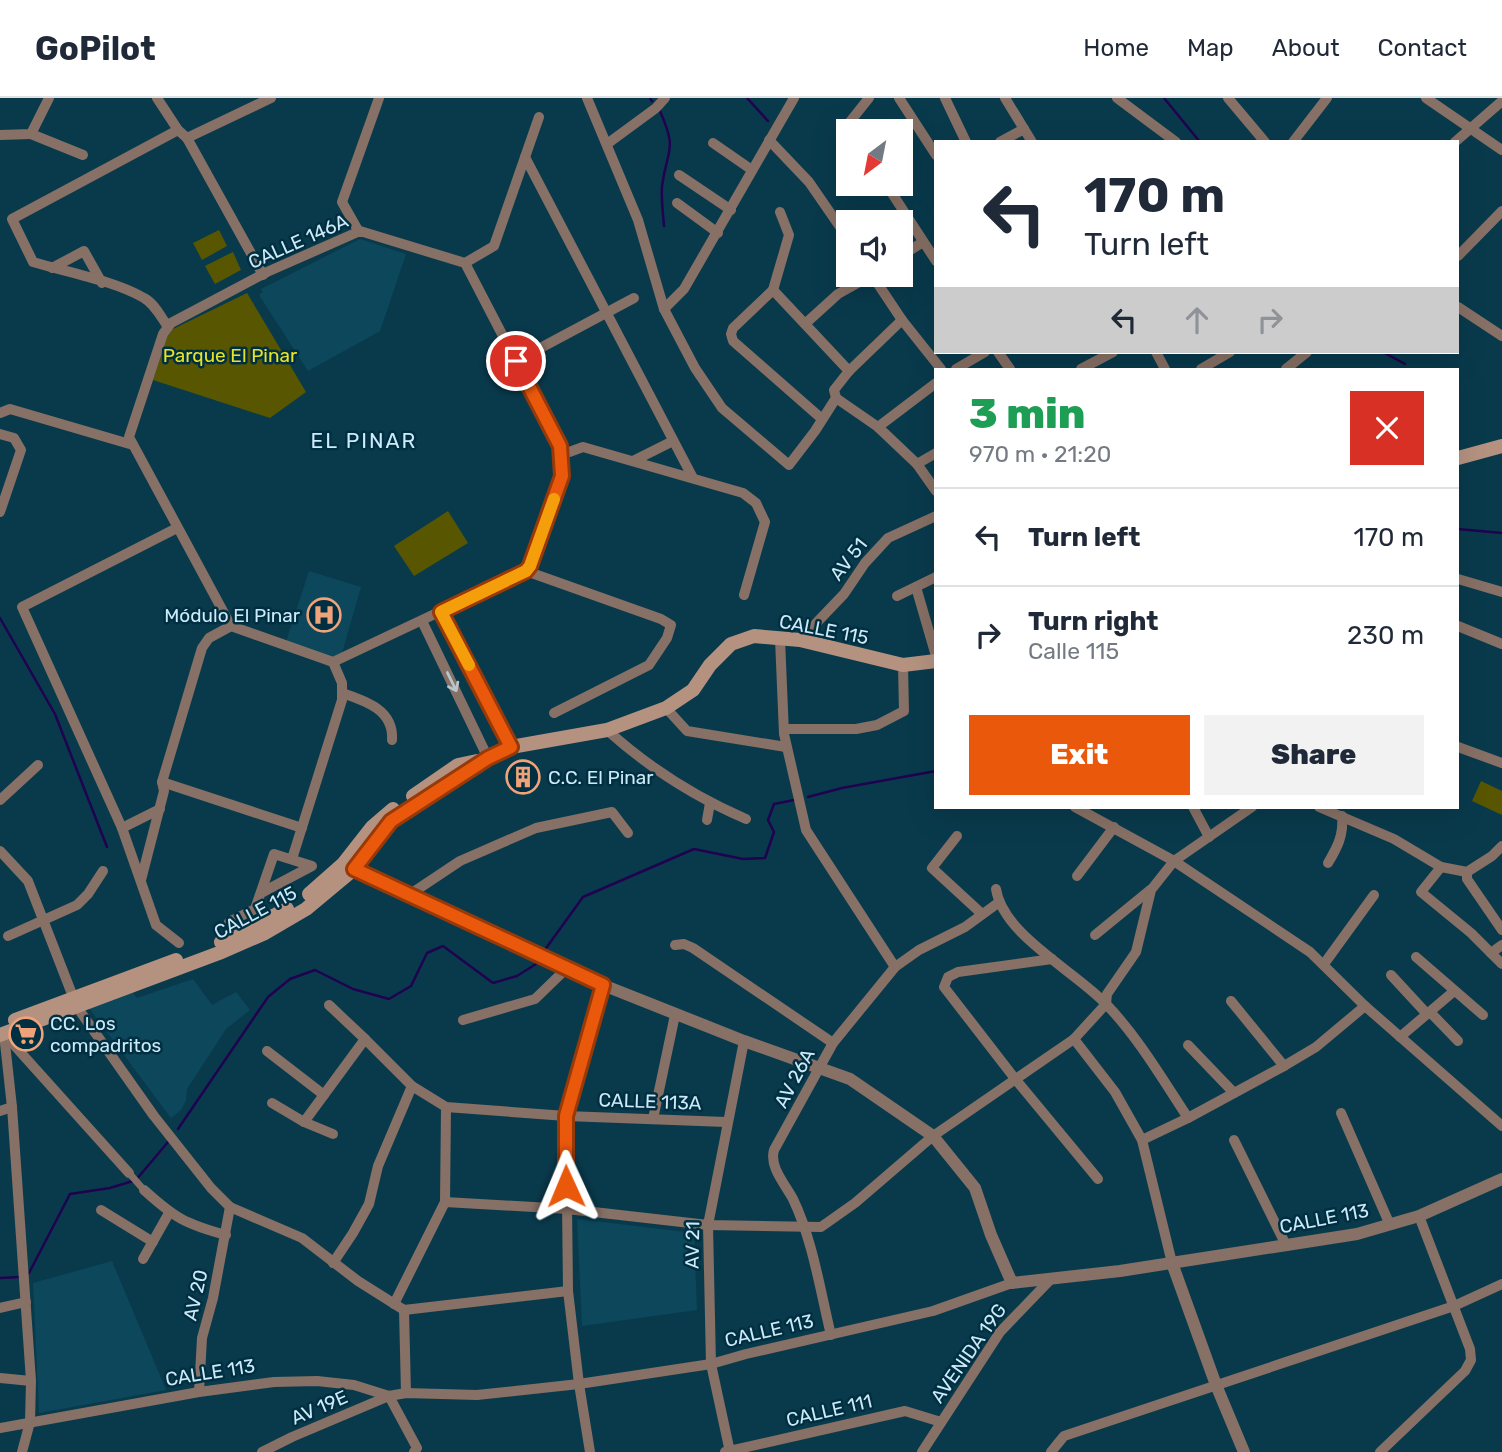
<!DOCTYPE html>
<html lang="en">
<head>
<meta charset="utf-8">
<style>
  :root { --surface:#fff; --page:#f2f2f3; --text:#1f2937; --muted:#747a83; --line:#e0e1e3; --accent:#ea580c }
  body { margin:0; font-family:Rubik,sans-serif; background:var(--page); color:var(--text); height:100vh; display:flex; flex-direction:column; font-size:26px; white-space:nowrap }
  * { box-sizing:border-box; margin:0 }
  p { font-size:23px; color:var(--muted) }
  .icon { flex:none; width:38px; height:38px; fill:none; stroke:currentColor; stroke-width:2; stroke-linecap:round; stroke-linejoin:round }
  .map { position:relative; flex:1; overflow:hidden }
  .drawer { position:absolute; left:934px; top:270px; width:525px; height:441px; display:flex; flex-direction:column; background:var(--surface); border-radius:0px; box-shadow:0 7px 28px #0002 }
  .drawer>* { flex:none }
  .guide { position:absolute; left:934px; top:42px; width:525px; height:214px; border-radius:0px; box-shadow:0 7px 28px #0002; background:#fff; color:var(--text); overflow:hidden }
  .needle { width:46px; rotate:212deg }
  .tools { position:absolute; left:836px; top:21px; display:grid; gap:14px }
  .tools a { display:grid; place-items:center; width:77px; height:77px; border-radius:0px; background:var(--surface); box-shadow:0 7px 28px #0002; font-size:35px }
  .pin { position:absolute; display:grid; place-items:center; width:60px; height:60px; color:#fff; margin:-30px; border:4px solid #fff; border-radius:50%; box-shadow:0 2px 7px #0007 }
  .me { position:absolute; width:77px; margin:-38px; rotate:359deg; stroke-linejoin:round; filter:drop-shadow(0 0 5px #0008) }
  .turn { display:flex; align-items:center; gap:24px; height:147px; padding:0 35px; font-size:32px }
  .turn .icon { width:91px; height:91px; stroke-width:2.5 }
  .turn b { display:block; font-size:49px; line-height:60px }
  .lanes { display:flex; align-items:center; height:66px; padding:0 35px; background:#0003; justify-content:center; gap:35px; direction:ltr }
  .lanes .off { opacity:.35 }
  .round { display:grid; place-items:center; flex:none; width:74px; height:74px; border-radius:0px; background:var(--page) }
  .head { display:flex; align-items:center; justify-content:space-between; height:119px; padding:0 35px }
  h1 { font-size:42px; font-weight:800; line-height:52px; color:#1e9e55 }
  .action { display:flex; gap:14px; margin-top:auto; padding:14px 35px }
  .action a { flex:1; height:80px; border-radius:0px; background:var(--accent); color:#fff; font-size:28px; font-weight:800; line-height:80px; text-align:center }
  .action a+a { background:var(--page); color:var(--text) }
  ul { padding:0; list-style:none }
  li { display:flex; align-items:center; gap:21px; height:98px; padding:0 35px; border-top:2px solid var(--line) }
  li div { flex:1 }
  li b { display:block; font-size:26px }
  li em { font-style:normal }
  header { display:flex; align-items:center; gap:42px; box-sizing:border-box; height:98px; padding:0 35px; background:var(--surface); border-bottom:2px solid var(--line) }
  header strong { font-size:33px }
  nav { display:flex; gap:38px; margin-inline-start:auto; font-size:24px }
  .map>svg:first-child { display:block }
  .built { fill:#0c475c }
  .green { fill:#585600 }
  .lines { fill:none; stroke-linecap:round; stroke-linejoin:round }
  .stream { stroke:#1f0250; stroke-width:2.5 }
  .pedestrian { stroke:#877065; stroke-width:7 }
  .minor { stroke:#877065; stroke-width:10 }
  .tertiary { stroke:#877065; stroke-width:12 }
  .secondary { stroke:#b59280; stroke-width:14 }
  .oneway { stroke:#b7c5cc }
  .route-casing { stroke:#983908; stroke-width:18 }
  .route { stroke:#ea580c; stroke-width:12 }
  .slow { stroke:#f59e0b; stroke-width:12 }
  .labels { text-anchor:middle; stroke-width:5; stroke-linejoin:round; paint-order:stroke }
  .street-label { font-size:19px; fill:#cceaf8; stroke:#002f41 }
  .park-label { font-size:19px; fill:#e7e327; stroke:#002f41 }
  .poi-label { font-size:19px; fill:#cceaf8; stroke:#002f41; text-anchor:start }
  .neighbourhood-label { font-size:21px; letter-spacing:2px; fill:#cceaf8; stroke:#002f41 }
</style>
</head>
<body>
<header>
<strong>GoPilot</strong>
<nav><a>Home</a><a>Map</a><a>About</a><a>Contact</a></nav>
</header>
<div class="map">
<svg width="1502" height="1354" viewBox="0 0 1502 1354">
  <rect width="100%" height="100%" fill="#093a4c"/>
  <g class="built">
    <path d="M360,141L406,156L380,233L308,273L259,197L263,194L261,191Z"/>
    <path d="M309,473L361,489L342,555L333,560L286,544Z"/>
    <path d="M193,881L212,907L236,894L250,912L226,931L187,991L186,1002L181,1012L171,1020L89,910L132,894L137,900Z"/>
    <path d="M577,1121L694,1135L697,1212L582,1228Z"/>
    <path d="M112,1163L166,1292L39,1315L33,1185Z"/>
  </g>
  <g class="green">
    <path d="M219,132L227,148L202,162L193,145Z"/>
    <path d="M233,154L241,172L215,186L205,168Z"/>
    <path d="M247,195L306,294L270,320L153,282L167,239L173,231Z"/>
    <path d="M448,413L468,445L414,478L394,448Z"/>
    <path d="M1481,683L1502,693V717L1472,703Z"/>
  </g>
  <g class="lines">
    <g class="stream">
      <path d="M650,0L652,3"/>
      <path d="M747,0L768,23"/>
      <path d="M1164,0L1200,44"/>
      <path d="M660,13C678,54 667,50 662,88C661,101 663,115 664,128"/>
      <path d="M1383,254L1405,266"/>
      <path d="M1458,431L1502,435"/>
      <path d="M0,520L55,616L107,749"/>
      <path d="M808,699L842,690L936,673"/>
      <path d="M544,853L583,799L694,751L743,761L765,760L774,734L768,722L774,706L794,702"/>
      <path d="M178,1031L268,899L290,881L315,872L353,891L389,901L411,888L427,855L443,848L493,885L517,878L536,866"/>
      <path d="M29,1175L70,1096L110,1090L136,1082L168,1044"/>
      <path d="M0,1180L20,1179"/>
    </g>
    <path class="pedestrian" d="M129,1075L144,1092"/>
    <g class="minor">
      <path d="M157,0L178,32L187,40L263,177"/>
      <path d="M587,0L638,122L664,211L695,270L722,310L789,367L815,333L836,300L834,292L849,273L902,222"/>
      <path d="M899,0L936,57"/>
      <path d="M945,0L966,44"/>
      <path d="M1005,0L1032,44"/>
      <path d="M1117,0L1176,44"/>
      <path d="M1228,0L1265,44"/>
      <path d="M1426,0L1502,52"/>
      <path d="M851,33L849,25L869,0"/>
      <path d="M31,36L83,57"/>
      <path d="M0,37L31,36L49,0"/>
      <path d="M187,40L271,0"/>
      <path d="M769,42L809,84L849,142"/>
      <path d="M1000,44L1024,31"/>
      <path d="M1293,44L1327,0"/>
      <path d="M1455,44L1502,3"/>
      <path d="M713,45L752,72"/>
      <path d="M607,46L656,10L665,0"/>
      <path d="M525,59L693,380"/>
      <path d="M679,77L731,112"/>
      <path d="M886,86L936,163"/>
      <path d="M677,105L718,135"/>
      <path d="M780,114L789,137L773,192L733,230L731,236L733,243L822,321"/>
      <path d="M360,133L465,165L560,348L562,378L530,468L526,473L333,564L231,528L129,339L163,236L171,225L267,174Z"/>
      <path d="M359,134L342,104L379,0"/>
      <path d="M901,158L923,144"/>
      <path d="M1458,158L1502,113"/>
      <path d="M465,165L494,148L539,19"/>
      <path d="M52,170L84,153L102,185"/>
      <path d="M872,177L902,222L941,271"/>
      <path d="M773,192L849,273"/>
      <path d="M1458,209L1502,238"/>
      <path d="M664,211L684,191L794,0"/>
      <path d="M806,225L838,196L872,177"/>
      <path d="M168,229C161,219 155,206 144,200C115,183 66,174 33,164L12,121L178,32"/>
      <path d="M998,254L1010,271"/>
      <path d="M1156,254L1165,271"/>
      <path d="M516,263L634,200"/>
      <path d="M956,271L985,254"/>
      <path d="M1081,271L1113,254"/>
      <path d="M1201,271L1230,254"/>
      <path d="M1286,271L1307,254"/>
      <path d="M836,300L878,329L917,366L936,393"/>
      <path d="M0,315L10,311L133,347"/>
      <path d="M878,329L936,285"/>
      <path d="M0,336L14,340L21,352L0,414"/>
      <path d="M561,357L583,349L743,395L756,405L765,424L744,497"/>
      <path d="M633,363L673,343"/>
      <path d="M917,366L936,355"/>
      <path d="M177,430L22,509L122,730L156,827L179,845"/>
      <path d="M526,473L661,521L671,527L667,540L649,567L554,615"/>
      <path d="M1458,481L1502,494"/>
      <path d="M916,489L936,558"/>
      <path d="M897,498L936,479"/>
      <path d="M441,514L511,649"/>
      <path d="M422,523L488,660"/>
      <path d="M1458,528L1502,546"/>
      <path d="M780,541L784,636L806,732L895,869"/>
      <path d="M800,542L844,496L865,465L888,440L936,418"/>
      <path d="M342,595C366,603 394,612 392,642"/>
      <path d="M666,610L687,633L786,649"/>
      <path d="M784,631H856L877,627L904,613L903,567"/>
      <path d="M607,632C648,669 695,699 746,721"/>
      <path d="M1458,649L1502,665"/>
      <path d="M162,684L302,730"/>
      <path d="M0,702L38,667"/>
      <path d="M1075,709L1174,763L1310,854L1365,908L1502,1028"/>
      <path d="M1193,709L1209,739"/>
      <path d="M1319,709L1394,741L1441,769L1467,774L1492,758L1502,748"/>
      <path d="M707,722L710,705"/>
      <path d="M122,730L160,711"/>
      <path d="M957,738L932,770L982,816"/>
      <path d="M0,753L28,783L77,909L154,1018L211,1090L230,1109L302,1140L358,1183L404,1212L568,1193"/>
      <path d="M292,761L342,602V585L333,564"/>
      <path d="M1328,765C1337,750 1344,737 1342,718"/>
      <path d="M1441,769L1421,794L1471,835L1502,866"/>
      <path d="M1467,774V781L1502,832"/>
      <path d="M1077,778L1114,729"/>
      <path d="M141,782L164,693L162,684L202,550L209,540L231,528"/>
      <path d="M996,791C1003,837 1075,873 1106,906C1138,939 1163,982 1188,1020"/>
      <path d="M409,797L460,763L536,730L612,714L628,735"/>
      <path d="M229,824L255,811L274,756L312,768L261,795"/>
      <path d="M1095,837L1150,792"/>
      <path d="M8,838L77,807L88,796L103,773"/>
      <path d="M675,847L684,846L693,850L833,945"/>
      <path d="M1491,855L1502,847"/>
      <path d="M1416,859L1483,917"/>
      <path d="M1052,861L958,874L948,879L944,889L1016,982L1098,1081"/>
      <path d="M1324,866L1374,797"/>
      <path d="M1391,877L1427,916"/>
      <path d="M1231,903L1284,968"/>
      <path d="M329,907L365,941"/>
      <path d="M1430,914L1458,943"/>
      <path d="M463,922L535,901L566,871"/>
      <path d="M4,936L12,1009L31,1283L30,1324L22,1354"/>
      <path d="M5,937L129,1075"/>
      <path d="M1400,939L1453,894"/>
      <path d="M1074,941L1115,994L1142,1042L1172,1165"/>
      <path d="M1188,947L1234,995"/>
      <path d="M267,953L324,997"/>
      <path d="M272,1005L304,1024L333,1036"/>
      <path d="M0,1013L12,1009"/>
      <path d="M1341,1015L1390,1127"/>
      <path d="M653,1021L675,917"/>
      <path d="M304,1024L365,941L412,988L446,1009L566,1018L726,1024"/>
      <path d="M1142,1042L1188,1020L1284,968L1316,949L1365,908"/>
      <path d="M1234,1042L1286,1147"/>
      <path d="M144,1092C175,1120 185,1126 226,1137"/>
      <path d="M445,1104L567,1111L708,1127L821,1129L855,1105L933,1038L1074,941L1106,906L1107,896L1136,854L1151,792L1174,763L1252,709"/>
      <path d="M101,1112L153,1144"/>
      <path d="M143,1161L169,1115"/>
      <path d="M333,1165L353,1135L369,1106L378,1068L412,988"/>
      <path d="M394,1206L445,1104L446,1009"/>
      <path d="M0,1210L26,1204"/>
      <path d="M404,1212L406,1295"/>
      <path d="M831,1237C820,1192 813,1143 793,1101C785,1086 769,1069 774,1052L833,945L895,869L919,852L965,829L998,805"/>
      <path d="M0,1280L31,1283"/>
      <path d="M199,1294L202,1240L213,1200L230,1109"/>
      <path d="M0,1330L199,1294L274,1284L317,1283L354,1287L389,1298L406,1295L477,1297L579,1286L711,1266L746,1256L933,1213L1012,1185"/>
      <path d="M262,1354L292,1339L389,1298L417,1350L414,1354"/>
      <path d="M590,1354L579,1286L568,1193L566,1018L603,887"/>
      <path d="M725,1354L905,1313L941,1324"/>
      <path d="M730,1354L711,1266L708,1127L744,943"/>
      <path d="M922,1354L1000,1234L1050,1182"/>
      <path d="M1051,1354L1064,1338L1454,1208L1502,1186"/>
      <path d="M1380,1354L1465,1273L1471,1262L1470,1251L1419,1118"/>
    </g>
    <g class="tertiary">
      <path d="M345,767L603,887L744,943L850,981L933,1038L975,1090L991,1137L1012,1185L1120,1173L1357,1136L1419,1118L1502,1081"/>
      <path d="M1172,1165L1216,1287L1244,1354"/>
    </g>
    <g class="secondary">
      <path d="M1458,360L1502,348"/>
      <path d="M413,698L458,667L477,663"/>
      <path d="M309,796L343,766L372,729L393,711"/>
      <path d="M221,844L287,811"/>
      <path d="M15,922L176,862"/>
      <path d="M0,937L219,855L265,835L306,811L354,771L391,723L488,660L511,649L607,632L666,610L693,592L710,567L731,546L754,538L800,542L903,567L936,563"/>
    </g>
  </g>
  <defs><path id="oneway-shaft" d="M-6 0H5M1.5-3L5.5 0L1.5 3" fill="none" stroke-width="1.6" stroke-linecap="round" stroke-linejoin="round" transform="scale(1.75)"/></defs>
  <use class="oneway" href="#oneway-shaft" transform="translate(452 584) rotate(64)"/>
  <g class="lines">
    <defs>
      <path id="route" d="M516,263L560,348L562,378L530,468L526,473L441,514L511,649L488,660L391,723L354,771L603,887L566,1018V1088"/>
    </defs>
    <use href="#route" class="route-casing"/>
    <use href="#route" class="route"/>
    <path class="slow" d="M469,567L441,514L526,473L530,468L554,401"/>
  </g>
  <defs>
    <symbol id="hospital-ring" viewBox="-11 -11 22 22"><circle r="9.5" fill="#002f41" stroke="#f0a279" stroke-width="1.5"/><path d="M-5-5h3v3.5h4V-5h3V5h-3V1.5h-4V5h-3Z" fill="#f0a279"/></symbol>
    <symbol id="building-ring" viewBox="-11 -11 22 22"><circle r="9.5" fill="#002f41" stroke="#f0a279" stroke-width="1.5"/><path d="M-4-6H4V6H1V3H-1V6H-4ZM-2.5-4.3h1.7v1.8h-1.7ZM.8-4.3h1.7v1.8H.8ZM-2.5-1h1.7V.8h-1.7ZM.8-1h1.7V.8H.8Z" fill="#f0a279"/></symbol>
    <symbol id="supermarket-ring" viewBox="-11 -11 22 22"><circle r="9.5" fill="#002f41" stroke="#f0a279" stroke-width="1.5"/><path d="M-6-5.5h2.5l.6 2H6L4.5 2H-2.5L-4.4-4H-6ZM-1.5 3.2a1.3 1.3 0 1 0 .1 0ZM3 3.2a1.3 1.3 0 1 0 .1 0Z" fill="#f0a279"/></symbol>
  </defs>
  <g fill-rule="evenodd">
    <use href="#hospital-ring" x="305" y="498" width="38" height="38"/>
    <use href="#building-ring" x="504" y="660" width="38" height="38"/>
    <use href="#supermarket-ring" x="7" y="917" width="38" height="38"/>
  </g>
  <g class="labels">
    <g class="street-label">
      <text transform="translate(298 143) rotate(-24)" y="7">CALLE 146A</text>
      <text transform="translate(848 461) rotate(-52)" y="7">AV 51</text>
      <text transform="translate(824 531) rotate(11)" y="7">CALLE 115</text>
      <text transform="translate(255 814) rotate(-28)" y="7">CALLE 115</text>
      <text transform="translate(794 980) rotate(-62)" y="7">AV 26A</text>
      <text transform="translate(650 1003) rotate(2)" y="7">CALLE 113A</text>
      <text transform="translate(1324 1120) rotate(-11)" y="7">CALLE 113</text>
      <text transform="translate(692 1147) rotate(-89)" y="7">AV 21</text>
      <text transform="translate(195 1197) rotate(-77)" y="7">AV 20</text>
      <text transform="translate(769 1232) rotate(-13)" y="7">CALLE 113</text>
      <text transform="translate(968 1255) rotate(-55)" y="7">AVENIDA 19G</text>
      <text transform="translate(210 1274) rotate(-9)" y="7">CALLE 113</text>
      <text transform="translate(319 1309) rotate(-23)" y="7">AV 19E</text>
      <text transform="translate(829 1312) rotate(-13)" y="7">CALLE 111</text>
    </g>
    <g class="park-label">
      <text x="230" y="264">Parque El Pinar</text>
    </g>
    <g class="poi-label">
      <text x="300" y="524" text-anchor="end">Módulo El Pinar</text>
      <text x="548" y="686">C.C. El Pinar</text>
      <text x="50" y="932">CC. Los<tspan x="50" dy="22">compadritos</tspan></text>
    </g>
    <g class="neighbourhood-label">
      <text x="364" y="350">EL PINAR</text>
    </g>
  </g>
</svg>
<div class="tools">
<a><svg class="needle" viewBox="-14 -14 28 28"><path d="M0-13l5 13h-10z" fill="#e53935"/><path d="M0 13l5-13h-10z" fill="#747a83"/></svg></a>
<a><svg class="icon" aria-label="sound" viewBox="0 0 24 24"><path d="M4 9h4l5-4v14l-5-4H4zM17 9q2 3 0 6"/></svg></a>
</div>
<div class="pin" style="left:516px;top:263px;background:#d93025"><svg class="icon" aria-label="arrive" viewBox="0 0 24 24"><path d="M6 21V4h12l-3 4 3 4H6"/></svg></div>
<svg class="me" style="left:566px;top:1088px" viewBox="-20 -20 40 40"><path d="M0-17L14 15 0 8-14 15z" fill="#ea580c" stroke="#fff" stroke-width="4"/></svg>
<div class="guide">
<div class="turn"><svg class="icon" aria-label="left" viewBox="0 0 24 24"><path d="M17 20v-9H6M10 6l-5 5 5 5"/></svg><div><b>170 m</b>Turn left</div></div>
<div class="lanes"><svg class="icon" aria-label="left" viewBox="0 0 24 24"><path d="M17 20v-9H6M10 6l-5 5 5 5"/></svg><svg class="icon off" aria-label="ahead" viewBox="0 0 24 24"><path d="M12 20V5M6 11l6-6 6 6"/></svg><svg class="icon off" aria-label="right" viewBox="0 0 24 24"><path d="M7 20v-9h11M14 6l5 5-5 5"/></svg></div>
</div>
<section class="drawer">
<div class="head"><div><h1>3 min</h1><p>970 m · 21:20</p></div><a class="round" style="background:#d93025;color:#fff"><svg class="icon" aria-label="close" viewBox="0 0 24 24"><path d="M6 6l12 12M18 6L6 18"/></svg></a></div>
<ul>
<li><svg class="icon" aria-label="left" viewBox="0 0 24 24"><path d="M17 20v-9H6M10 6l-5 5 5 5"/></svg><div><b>Turn left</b></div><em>170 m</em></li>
<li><svg class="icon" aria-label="right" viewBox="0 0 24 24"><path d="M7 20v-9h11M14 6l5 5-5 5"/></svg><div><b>Turn right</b><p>Calle 115</p></div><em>230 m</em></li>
</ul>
<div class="action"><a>Exit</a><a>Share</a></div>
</section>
</div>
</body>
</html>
